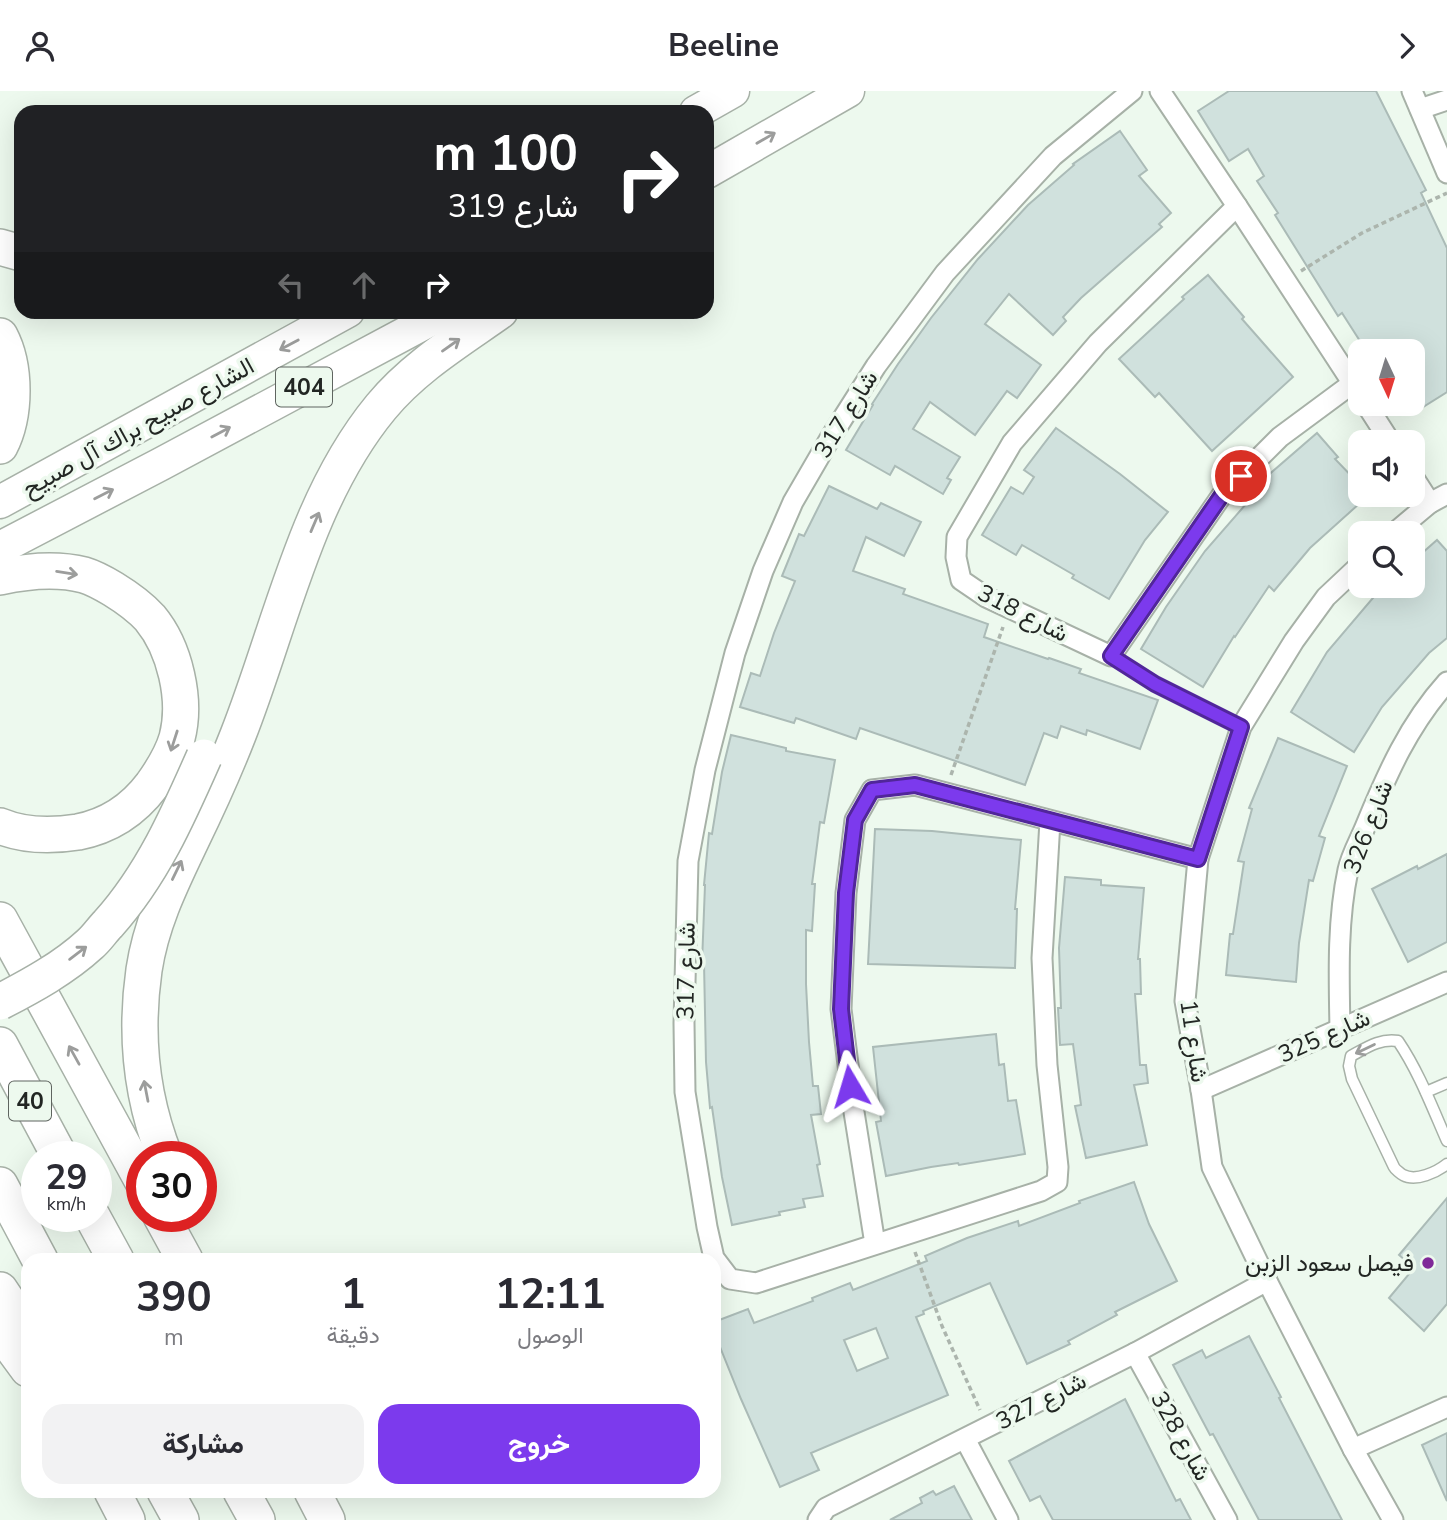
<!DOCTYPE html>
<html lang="ar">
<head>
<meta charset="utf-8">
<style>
  :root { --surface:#fff; --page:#f2f2f3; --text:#2b2b33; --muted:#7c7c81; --accent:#7c3aed }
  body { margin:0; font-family:"Nunito Sans",Vazirmatn,sans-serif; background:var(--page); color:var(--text); direction:rtl; height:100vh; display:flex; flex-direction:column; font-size:26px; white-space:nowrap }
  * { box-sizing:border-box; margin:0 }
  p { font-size:23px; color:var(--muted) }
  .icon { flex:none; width:38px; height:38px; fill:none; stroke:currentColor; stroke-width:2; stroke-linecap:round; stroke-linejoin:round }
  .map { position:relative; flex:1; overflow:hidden; direction:ltr }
  .side { position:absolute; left:21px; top:1162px; width:700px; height:245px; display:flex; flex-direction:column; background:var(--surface); border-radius:21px; box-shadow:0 7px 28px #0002; direction:rtl }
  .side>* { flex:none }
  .top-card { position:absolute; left:14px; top:14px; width:700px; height:214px; border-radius:21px; box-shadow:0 7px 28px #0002; direction:rtl; background:#202124; color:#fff; overflow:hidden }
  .needle { width:46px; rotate:176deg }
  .tools { position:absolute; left:1348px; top:248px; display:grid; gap:14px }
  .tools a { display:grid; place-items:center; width:77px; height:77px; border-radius:14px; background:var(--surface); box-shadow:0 7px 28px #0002; font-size:35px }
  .speed { position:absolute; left:21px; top:1050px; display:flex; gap:14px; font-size:35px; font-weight:700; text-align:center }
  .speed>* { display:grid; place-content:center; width:91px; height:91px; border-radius:50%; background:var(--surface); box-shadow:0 7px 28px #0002; line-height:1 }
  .speed small { font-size:18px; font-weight:400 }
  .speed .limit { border:10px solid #d22; background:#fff; color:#111 }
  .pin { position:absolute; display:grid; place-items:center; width:60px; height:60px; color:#fff; margin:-30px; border:4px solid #fff; border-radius:50%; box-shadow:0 2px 7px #0007 }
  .me { position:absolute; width:77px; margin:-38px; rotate:353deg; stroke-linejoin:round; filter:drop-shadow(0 0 5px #0008) }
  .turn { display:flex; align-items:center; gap:24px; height:147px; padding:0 21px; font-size:32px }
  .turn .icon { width:91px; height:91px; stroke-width:2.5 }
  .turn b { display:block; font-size:49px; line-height:60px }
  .lanes { display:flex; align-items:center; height:66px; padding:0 21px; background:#0003; justify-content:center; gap:35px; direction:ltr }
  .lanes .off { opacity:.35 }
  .eta { display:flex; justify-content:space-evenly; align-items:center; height:119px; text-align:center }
  .eta b { font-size:42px; font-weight:700; line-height:49px }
  .primary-button { display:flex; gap:14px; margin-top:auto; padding:14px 21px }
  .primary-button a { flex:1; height:80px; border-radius:21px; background:var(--accent); color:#fff; font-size:28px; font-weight:700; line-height:80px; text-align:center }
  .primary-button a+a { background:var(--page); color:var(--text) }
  header { display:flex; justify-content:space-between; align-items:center; height:91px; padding:0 21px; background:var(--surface); font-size:32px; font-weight:700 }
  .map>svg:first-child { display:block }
  .building { fill:#d0e1dd; stroke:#abbbb7; stroke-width:2; fill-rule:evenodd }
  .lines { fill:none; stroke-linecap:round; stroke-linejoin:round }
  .lane-casing { stroke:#a7b1a7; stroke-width:13 }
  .street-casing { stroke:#a7b1a7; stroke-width:23 }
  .primary-casing { stroke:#a7b1a7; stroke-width:35 }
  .highway-casing { stroke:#a7b1a7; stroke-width:38 }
  .path { stroke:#acb5ad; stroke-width:3.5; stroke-dasharray:5 3.5; stroke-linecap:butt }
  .lane { stroke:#fff; stroke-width:10 }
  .street { stroke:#fff; stroke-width:19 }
  .primary { stroke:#fff; stroke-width:32 }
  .highway { stroke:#fff; stroke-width:35 }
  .highway-bridge-casing { stroke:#a7b1a7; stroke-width:38; stroke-linecap:butt }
  .highway-bridge { stroke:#fff; stroke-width:35 }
  .oneway { stroke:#9c9d9c }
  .route-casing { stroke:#51269a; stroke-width:18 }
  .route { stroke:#7c3aed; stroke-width:12 }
  .poi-dot { fill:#7f2998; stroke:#edf9ee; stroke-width:2.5 }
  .labels { text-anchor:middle; stroke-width:7; stroke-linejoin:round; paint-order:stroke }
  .shield { fill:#edf9ee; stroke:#5f6560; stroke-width:2 }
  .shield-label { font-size:23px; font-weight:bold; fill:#222623 }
  .street-label { font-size:24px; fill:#222623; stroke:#edf9ee }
  .poi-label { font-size:24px; fill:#222623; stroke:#edf9ee; text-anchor:end }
</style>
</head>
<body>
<header><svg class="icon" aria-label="forward" viewBox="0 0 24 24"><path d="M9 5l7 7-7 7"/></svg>Beeline<svg class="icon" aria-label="person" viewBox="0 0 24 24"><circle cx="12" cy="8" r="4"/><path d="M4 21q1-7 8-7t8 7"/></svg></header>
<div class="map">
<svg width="1447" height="1429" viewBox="0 0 1447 1429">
  <rect width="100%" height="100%" fill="#edf9ee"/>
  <g class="building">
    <path d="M1229,0H1376L1426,99L1421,102L1447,157V301L1412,323V261H1367L1342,222L1338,225L1275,124L1278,122L1257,90L1264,85L1248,58L1229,70L1198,20Z"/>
    <path d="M1120,40L1147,79L1139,85L1171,122L1159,133L1162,136L1081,207L1063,226L1066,230L1053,244L1009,203L985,233L1041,274L1017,307L1007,300L975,344L930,311L913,338L960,366L947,387L951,389L943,403L895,375L890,384L846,359L873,314L872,313L898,273L931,227L978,168L1028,114L1074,74L1073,73Z"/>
    <path d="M1208,184L1244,226L1242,228L1293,286L1212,360L1159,302L1155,306L1119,268L1184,208L1182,206Z"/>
    <path d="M1056,337L1120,383L1168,421L1145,449L1109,508L1072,487L1074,484L1022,454L1016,464L982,444L1011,396L1023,403L1034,386L1024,379Z"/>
    <path d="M1317,342L1338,366L1335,368L1360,394V412L1310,457L1274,500L1269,495L1235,546L1234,545L1203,596L1141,558L1166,516L1205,460L1267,389L1265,387Z"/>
    <path d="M829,395L877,418L881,412L921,431L904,465L866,446L853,480L905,498L903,503L988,533L984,546L1048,568L1049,567L1081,578L1079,582L1158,609L1140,658L1087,639L1086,644L1061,635L1057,647L1044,642L1025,694L860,637L856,648L796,627L794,632L740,616L751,582L760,585L774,542L795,490L782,485L799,443L804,445Z"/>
    <path d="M1437,449L1447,460V547L1429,562L1382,616L1354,661L1291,621L1327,561L1378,501L1385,495H1412V471Z"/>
    <path d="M731,644L786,657V660L835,669L824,732L820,731L812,793H815L812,840L806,839V893L809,951L813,995H818L821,1023L811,1024L820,1073L817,1074L823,1105L803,1108L805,1116L779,1121L780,1124L732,1134L722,1086L712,1016L710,1017L706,971L704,872H702L705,794H704L709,742L712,743L722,681Z"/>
    <path d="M1278,647L1347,675L1319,745L1325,747L1313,790L1309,789L1299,852L1296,891L1226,884L1230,843H1233L1244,771L1238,770L1252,718L1249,717Z"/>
    <path d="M875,738L932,740L1021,749L1015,818H1017L1015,877L868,873Z"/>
    <path d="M1447,763V851L1408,871L1372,798L1417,775L1418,778Z"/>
    <path d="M1065,786L1101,789V794L1144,797L1138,868H1140L1141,903H1135L1140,974H1146L1148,992L1134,994L1147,1054L1086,1067L1075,1015L1081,1014L1073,953L1060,954L1058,917H1061L1059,857Z"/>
    <path d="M996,943L999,974L1004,973L1008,1010L1016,1009L1025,1063L959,1074L958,1072L931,1076L886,1085L876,1031L881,1030L873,956Z"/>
    <path d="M1134,1091L1149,1133L1177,1190L1115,1221L1117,1224L1068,1250L1070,1253L1027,1273L990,1192L923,1220L924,1223L916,1226L948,1304L811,1362L819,1379L780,1396L741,1308L714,1241V1231L748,1218L754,1232L813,1210L812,1207L850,1192L853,1199L927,1170L925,1165L967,1147L1018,1130L1019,1135L1080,1112L1079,1110ZM876,1237L888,1267L857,1280L844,1249Z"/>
    <path d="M1447,1107V1213L1424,1240L1389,1207L1414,1177L1399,1164Z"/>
    <path d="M1249,1245L1281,1306L1279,1307L1342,1429H1259L1213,1343L1210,1344L1173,1274L1202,1259L1206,1267Z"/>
    <path d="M1125,1308L1176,1410L1180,1408L1191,1429H1053L1040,1405L1030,1410L1009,1370Z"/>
    <path d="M1447,1342V1410L1422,1354Z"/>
    <path d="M954,1395L972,1429H890L922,1412L920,1407L933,1400L936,1404Z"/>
  </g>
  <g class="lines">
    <defs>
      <g id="lane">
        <path d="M1111,565L1155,593L1241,636"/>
        <path d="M1426,1001L1447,992"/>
        <path d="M1447,1050C1432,1016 1419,981 1398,950C1380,947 1366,957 1351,965L1349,975L1352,988L1394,1076C1395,1078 1401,1083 1403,1084C1416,1091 1437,1081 1447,1073"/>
      </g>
      <g id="street">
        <path d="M1160,0L1237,115L1359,302"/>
        <path d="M1412,0L1447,82"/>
        <path d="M1420,18L1447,9"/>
        <path d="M1237,115L1098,252L1012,352L957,446L956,466L961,489L986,506L1111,565L1222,404L1280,346L1353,292"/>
        <path d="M1366,313L1391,352"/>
        <path d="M1412,384L1430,412"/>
        <path d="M1393,443L1430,412L1447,403"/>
        <path d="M1360,474L1326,506L1294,550L1241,636L1198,768L1185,910L1201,999L1212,1076L1267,1190L1353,1358L1393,1429"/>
        <path d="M1050,730L1042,867L1047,974L1058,1076L1057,1091L1041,1100L756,1192L730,1188L714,1167L707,1136L685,1001L684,932L688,770L705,679L735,562L763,480L793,411L829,349L876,275L945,182L1053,65L1132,0"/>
        <path d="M1340,939C1339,886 1337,831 1348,779C1351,764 1360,749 1366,734C1387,683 1409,633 1447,591"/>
        <path d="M1201,999L1447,891"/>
        <path d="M875,1153L854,1021L841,918L846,802L855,729L872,699L915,694L1198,768"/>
        <path d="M1135,1262L1227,1429"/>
        <path d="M965,1348L1008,1429"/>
        <path d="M1353,1358L1447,1316"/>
        <path d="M818,1429L826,1417L1135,1262L1267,1190"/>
      </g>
      <g id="primary">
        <path d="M696,21L733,0"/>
        <path d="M707,81L848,0"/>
        <path d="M0,411L348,220"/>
        <path d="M0,457L161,373L447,220"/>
      </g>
      <g id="highway">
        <path d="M0,156L21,162"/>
        <path d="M0,245C16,275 16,324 0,355"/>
        <path d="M0,486C27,480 56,477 84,484C94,487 103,492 113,498C126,506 139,515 150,527C175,557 187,609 177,647C172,664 162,680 152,694C134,718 109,735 78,741C53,745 24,745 0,735"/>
        <path d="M0,829L142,1089"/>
        <path d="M0,954L60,1066"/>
        <path d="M165,1066C141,1006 135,942 144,879C151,832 171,792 191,750C208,715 224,680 238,644C281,535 305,408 381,316C414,276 459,249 500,220"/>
        <path d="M0,1094L40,1169"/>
        <path d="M92,1125L116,1169"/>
        <path d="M161,1125L185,1169"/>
        <path d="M0,1199L28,1241"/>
        <path d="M0,1240L28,1278"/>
        <path d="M112,1400L127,1429"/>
        <path d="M165,1400L181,1429"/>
        <path d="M241,1400L257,1429"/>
        <path d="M312,1400L327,1429"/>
      </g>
    </defs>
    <use href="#lane" class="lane-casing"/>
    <use href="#street" class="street-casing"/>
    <use href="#primary" class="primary-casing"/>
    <use href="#highway" class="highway-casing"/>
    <g class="path">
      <path d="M1301,180L1362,142L1447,102"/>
      <path d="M951,684L1003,536"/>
      <path d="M915,1161L942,1235L980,1319"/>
    </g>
    <use href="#lane" class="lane"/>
    <use href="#street" class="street"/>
    <use href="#primary" class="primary"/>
    <use href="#highway" class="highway"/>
    <defs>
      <path id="highway-bridge" d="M0,911C31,895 64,877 90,853C97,847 102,839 108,833C152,784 178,725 204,666"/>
    </defs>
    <use href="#highway-bridge" class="highway-bridge-casing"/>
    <use href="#highway-bridge" class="highway-bridge"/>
  </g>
  <defs><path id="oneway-shaft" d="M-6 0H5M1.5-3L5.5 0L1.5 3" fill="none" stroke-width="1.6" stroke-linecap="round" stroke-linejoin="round" transform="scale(1.75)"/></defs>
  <g class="oneway">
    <use href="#oneway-shaft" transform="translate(766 47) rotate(-30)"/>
    <use href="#oneway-shaft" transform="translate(289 254) rotate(152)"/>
    <use href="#oneway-shaft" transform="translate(451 254) rotate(-35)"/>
    <use href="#oneway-shaft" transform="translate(221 341) rotate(-28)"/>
    <use href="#oneway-shaft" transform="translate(104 403) rotate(-27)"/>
    <use href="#oneway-shaft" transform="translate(315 431) rotate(-67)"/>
    <use href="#oneway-shaft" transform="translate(67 482) rotate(9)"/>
    <use href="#oneway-shaft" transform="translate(174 650) rotate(108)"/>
    <use href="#oneway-shaft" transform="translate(177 779) rotate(-64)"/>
    <use href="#oneway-shaft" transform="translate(78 862) rotate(-37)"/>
    <use href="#oneway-shaft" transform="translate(1365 958) rotate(154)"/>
    <use href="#oneway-shaft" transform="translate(74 964) rotate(-119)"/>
    <use href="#oneway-shaft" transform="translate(146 1000) rotate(-101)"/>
  </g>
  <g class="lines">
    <defs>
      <path id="route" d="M850,995L841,918L846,802L855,729L872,699L915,694L1198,768L1241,636L1155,593L1111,565L1222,404L1241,385"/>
    </defs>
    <use href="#route" class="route-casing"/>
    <use href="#route" class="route"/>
  </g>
  <circle class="poi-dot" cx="1428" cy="1172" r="7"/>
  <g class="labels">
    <g class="shield">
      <rect x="276" y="276.5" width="56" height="39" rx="5"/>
      <rect x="9" y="990.5" width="42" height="39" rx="5"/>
    </g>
    <g class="shield-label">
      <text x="304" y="304">404</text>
      <text x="30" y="1018">40</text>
    </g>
    <g class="street-label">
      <text transform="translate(846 323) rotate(-58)" y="8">شارع 317</text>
      <text transform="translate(138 336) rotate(-29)" y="8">الشارع صبيح براك آل صبيح</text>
      <text transform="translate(1023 522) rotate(27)" y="8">شارع 318</text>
      <text transform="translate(1368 736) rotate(-69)" y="8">شارع 326</text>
      <text transform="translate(686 880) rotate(-89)" y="8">شارع 317</text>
      <text transform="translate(1324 945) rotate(-24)" y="8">شارع 325</text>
      <text transform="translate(1194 950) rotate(82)" y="8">شارع 11</text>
      <text transform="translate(1041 1310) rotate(-27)" y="8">شارع 327</text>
      <text transform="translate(1181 1345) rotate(61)" y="8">شارع 328</text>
    </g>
    <g class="poi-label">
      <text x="1414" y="1180">فيصل سعود الزبن</text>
    </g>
  </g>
</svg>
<div class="tools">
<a><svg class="needle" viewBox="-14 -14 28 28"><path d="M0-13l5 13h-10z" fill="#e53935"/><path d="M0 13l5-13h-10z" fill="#7c7c81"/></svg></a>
<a><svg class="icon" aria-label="sound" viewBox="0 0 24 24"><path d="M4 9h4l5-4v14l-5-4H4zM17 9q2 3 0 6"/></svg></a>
<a><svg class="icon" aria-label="search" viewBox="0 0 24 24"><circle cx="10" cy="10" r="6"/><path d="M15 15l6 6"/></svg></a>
</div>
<div class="speed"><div>29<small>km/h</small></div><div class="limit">30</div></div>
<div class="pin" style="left:1241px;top:385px;background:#d93025"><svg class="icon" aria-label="arrive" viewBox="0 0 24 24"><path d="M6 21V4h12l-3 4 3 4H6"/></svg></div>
<svg class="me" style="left:850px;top:995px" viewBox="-20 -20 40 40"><path d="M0-17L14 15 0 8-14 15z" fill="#7c3aed" stroke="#fff" stroke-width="4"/></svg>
<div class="top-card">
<div class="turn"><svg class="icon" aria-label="right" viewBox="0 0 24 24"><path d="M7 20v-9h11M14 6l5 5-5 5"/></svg><div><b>100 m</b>شارع 319</div></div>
<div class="lanes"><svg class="icon off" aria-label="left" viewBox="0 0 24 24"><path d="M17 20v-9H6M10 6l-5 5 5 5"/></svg><svg class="icon off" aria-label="ahead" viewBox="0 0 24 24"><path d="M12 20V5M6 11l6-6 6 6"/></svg><svg class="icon" aria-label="right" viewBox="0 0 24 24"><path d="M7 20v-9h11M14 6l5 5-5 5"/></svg></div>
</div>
<section class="side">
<div class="eta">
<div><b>12:11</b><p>الوصول</p></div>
<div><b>1</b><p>دقيقة</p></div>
<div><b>390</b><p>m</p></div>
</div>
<div class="primary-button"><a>خروج</a><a>مشاركة</a></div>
</section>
</div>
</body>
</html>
